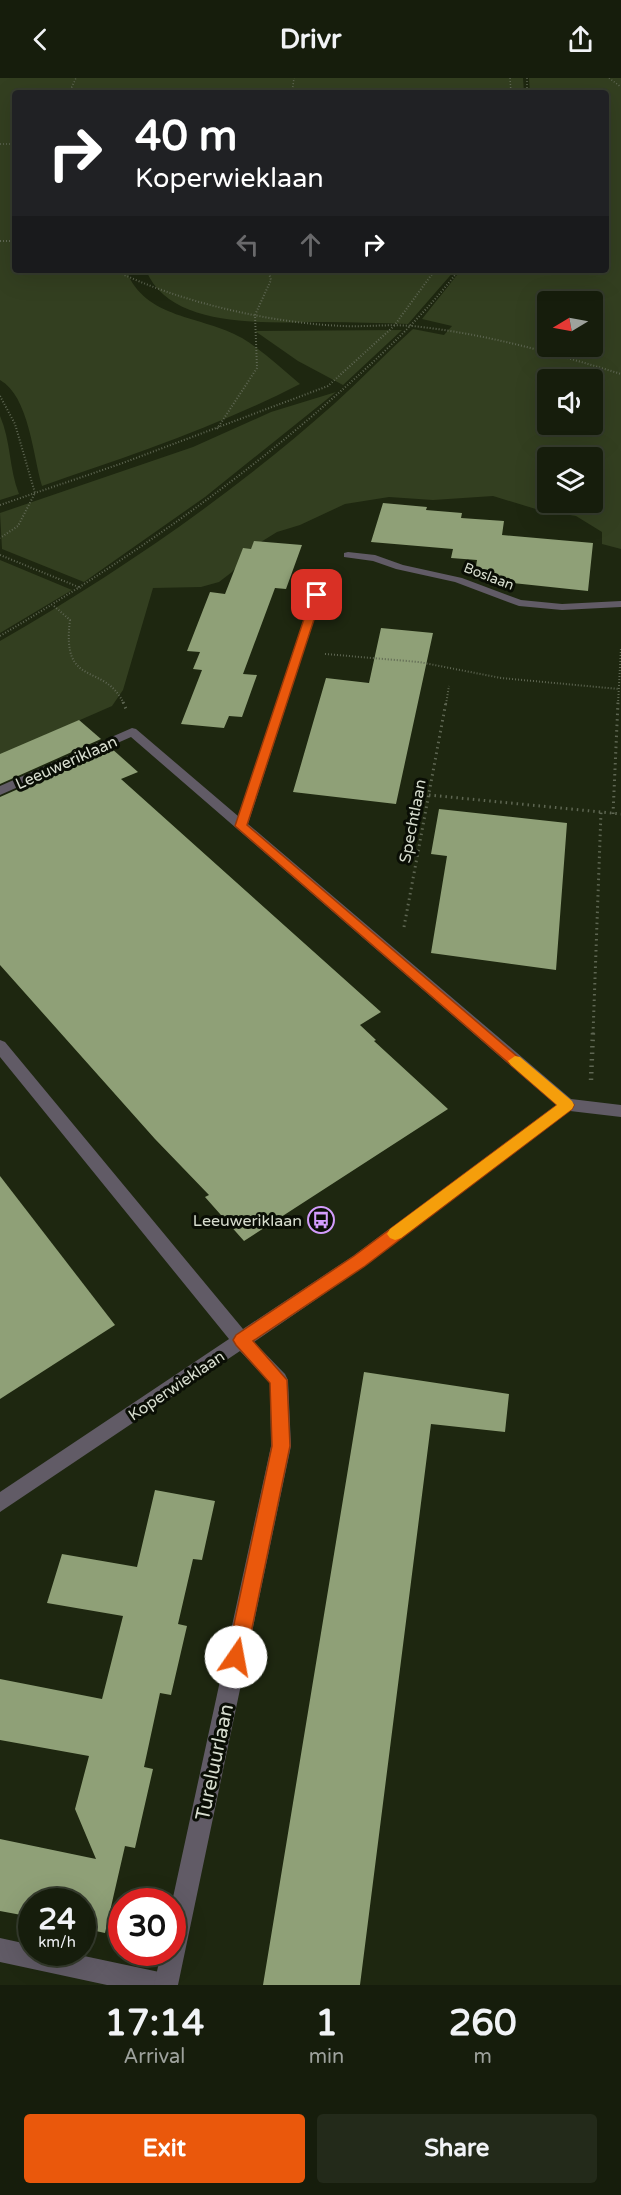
<!DOCTYPE html>
<html lang="en">
<head>
<meta charset="utf-8">
<style>
  :root { --surface:#161d0c; --page:#232a1a; --text:#f1f3f6; --muted:#9ea29d; --line:#353b2d; --accent:#ea580c }
  body { margin:0; font-family:"Varela Round",sans-serif; background:var(--page); color:var(--text); height:100vh; display:flex; flex-direction:column; font-size:22px; white-space:nowrap }
  * { box-sizing:border-box; margin:0 }
  p { font-size:20px; color:var(--muted) }
  .icon { flex:none; width:33px; height:33px; fill:none; stroke:currentColor; stroke-width:2; stroke-linecap:round; stroke-linejoin:round }
  .map { position:relative; height:1907px; overflow:hidden }
  .panel { display:flex; flex-direction:column; background:var(--surface); flex:1 }
  .panel>* { flex:none }
  .top-card { position:absolute; left:12px; top:12px; width:597px; height:183px; border-radius:6px; box-shadow:0 6px 24px #0002,0 0 0 2px var(--line); background:#202124; color:#fff; overflow:hidden }
  .needle { width:39px; rotate:260deg }
  .tools { position:absolute; left:537px; top:213px; display:grid; gap:12px }
  .tools a { display:grid; place-items:center; width:66px; height:66px; border-radius:6px; background:var(--surface); box-shadow:0 6px 24px #0002,0 0 0 2px var(--line); font-size:30px }
  .speed { position:absolute; left:18px; top:1810px; display:flex; gap:12px; font-size:30px; font-weight:700; text-align:center }
  .speed>* { display:grid; place-content:center; width:78px; height:78px; border-radius:50%; background:var(--surface); box-shadow:0 6px 24px #0002,0 0 0 2px var(--line); line-height:1 }
  .speed small { font-size:15px; font-weight:400 }
  .speed .limit { border:9px solid #d22; background:#fff; color:#111 }
  .pin { position:absolute; display:grid; place-items:center; width:51px; height:51px; color:#fff; margin:-26px; border-radius:12px; box-shadow:0 3px 9px #0006 }
  .me { position:absolute; width:66px; margin:-33px; rotate:12deg; stroke-linejoin:round; filter:drop-shadow(0 0 4px #0008) }
  .turn { display:flex; align-items:center; gap:21px; height:126px; padding:0 24px; font-size:27px }
  .turn .icon { width:78px; height:78px; stroke-width:2.5 }
  .turn b { display:block; font-size:42px; line-height:51px }
  .lanes { display:flex; align-items:center; height:57px; padding:0 24px; background:#0003; justify-content:center; gap:30px; direction:ltr }
  .lanes .off { opacity:.35 }
  .eta { display:flex; justify-content:space-evenly; align-items:center; height:102px; text-align:center }
  .eta b { font-size:36px; font-weight:700; line-height:42px }
  .action { display:flex; gap:12px; margin-top:auto; padding:12px 24px }
  .action a { flex:1; height:69px; border-radius:6px; background:var(--accent); color:#fff; font-size:24px; font-weight:700; line-height:69px; text-align:center }
  .action a+a { background:var(--page); color:var(--text) }
  header { display:flex; justify-content:space-between; align-items:center; height:78px; padding:0 24px; background:var(--surface); font-size:27px; font-weight:700 }
  .map>svg:first-child { display:block }
  .green { fill:#333f20; fill-rule:evenodd }
  .building { fill:#8fa077 }
  .lines { fill:none; stroke-linecap:round; stroke-linejoin:round }
  .path-far3 { stroke:#5e6652; stroke-width:1.5; stroke-dasharray:1 2; stroke-linecap:butt }
  .path-far2 { stroke:#5e6652; stroke-width:2; stroke-dasharray:1 2; stroke-linecap:butt }
  .path-far1 { stroke:#5e6652; stroke-width:3; stroke-dasharray:1.5 4; stroke-linecap:butt }
  .path { stroke:#5e6652; stroke-width:4.5; stroke-dasharray:1.5 5; stroke-linecap:butt }
  .lane { fill:#615b66; fill-rule:evenodd }
  .street { fill:#615b66; fill-rule:evenodd }
  .route { fill:#ea580c; stroke:#983908; stroke-width:1.5 }
  .slow { fill:#f59e0b }
  .labels { text-anchor:middle; stroke-width:6; stroke-linejoin:round; paint-order:stroke }
  .far-street-label { font-size:14px; fill:#d7ddcf; stroke:#0a0e05 }
  .street-label { font-size:16px; fill:#d7ddcf; stroke:#0a0e05 }
  .poi-label { font-size:16px; fill:#d7ddcf; stroke:#0a0e05; text-anchor:end }
  .near-street-label { font-size:20px; fill:#d7ddcf; stroke:#0a0e05 }
</style>
</head>
<body>
<header><svg class="icon" aria-label="back" viewBox="0 0 24 24"><path d="M15 5l-7 7 7 7"/></svg>Drivr<svg class="icon" aria-label="share" viewBox="0 0 24 24"><path d="M12 15V3M7 8l5-5 5 5M5 13v7h14v-7"/></svg></header>
<div class="map">
<svg width="621" height="1907" viewBox="0 0 621 1907">
  <rect width="100%" height="100%" fill="#1e2710"/>
  <g class="green">
    <path d="M0,0H523L524,15H15V192H126C145,242 202,237 242,260C263,273 281,290 300,306C217,349 129,378 42,408C33,378 29,318 0,302Z"/>
    <path d="M529,0H621V471L602,466V454L576,438L539,432L493,418L433,422L389,419L345,426L300,447L277,454L256,467L232,494L219,504L201,509L153,510L123,612L112,628L0,677V563C118,495 233,416 334,326C361,302 386,275 413,251L444,257L452,248L422,241L461,192H606V15H530ZM548,224H592V268H548ZM548,302H592V346H548ZM548,380H592V424H548Z"/>
    <path d="M146,192H455L408,246C380,245 353,244 325,244C273,244 170,253 146,192Z"/>
    <path d="M402,252L343,307L298,283L255,253Z"/>
    <path d="M336,314L205,419L84,504L2,471L0,435L193,369L271,334Z"/>
    <path d="M0,338C11,363 9,391 19,416L0,422Z"/>
    <path d="M0,482L72,512L0,555Z"/>
  </g>
  <g class="building">
    <path d="M383,425L427,429L426,432L462,435L461,440L504,443L502,457L593,465L588,513L474,501L477,482L451,480L453,471L371,464Z"/>
    <path d="M254,463L302,467L286,511L275,510L243,596L257,597L242,639L229,638L224,650L181,646L202,592L193,591L200,574L187,573L210,514L225,516L243,470L251,471Z"/>
    <path d="M381,550L433,555L396,726L293,714L326,600L369,605Z"/>
    <path d="M79,642L101,661L0,706V676Z"/>
    <path d="M111,670L138,694L121,701L381,934L360,947L376,962L374,963L448,1031L244,1163L205,1119L209,1117L155,1061L0,887V719Z"/>
    <path d="M439,731L567,745L556,892L431,875L447,778L431,776Z"/>
    <path d="M0,1098L115,1247L0,1321Z"/>
    <path d="M364,1294L509,1316L505,1354L431,1346L360,1907H263Z"/>
    <path d="M155,1412L215,1423L202,1482L193,1481L178,1546L187,1548L171,1617L160,1615L144,1689L153,1691L135,1770L125,1768L105,1855L82,1850V1824H32V1839L0,1833V1761L96,1781L75,1731L89,1678L0,1662V1601L102,1621L123,1538L47,1525L62,1476L137,1489Z"/>
  </g>
  <g class="lines">
    <g class="path-far3">
      <path d="M510,0L511,15"/>
      <path d="M527,0V15"/>
      <path d="M609,0L621,9"/>
      <path d="M69,15L76,0"/>
      <path d="M292,15L294,0"/>
      <path d="M0,66H15"/>
    </g>
    <g class="path-far2">
      <path d="M0,163H15"/>
      <path d="M114,192C179,224 270,245 343,248C366,249 389,246 412,248C483,255 553,275 621,296"/>
      <path d="M0,318L15,346L35,415L18,448L0,460"/>
      <path d="M217,351L257,290L255,237L271,202L268,192"/>
      <path d="M0,427L120,386L328,308L394,248L435,192"/>
      <path d="M0,477L81,510"/>
      <path d="M54,528L70,542C61,612 104,583 124,626"/>
      <path d="M0,558C121,486 237,406 342,312C384,275 425,236 459,192"/>
      <path d="M325,576L419,584L501,600L619,611"/>
      <path d="M446,626L449,608"/>
      <path d="M618,626L621,570"/>
    </g>
    <g class="path-far1">
      <path d="M123,624L126,631"/>
      <path d="M429,717L601,734"/>
      <path d="M613,736L618,624"/>
      <path d="M404,849L446,624"/>
      <path d="M593,956L601,734L621,736"/>
    </g>
    <path class="path" d="M591,1002L593,954"/>
    <path class="lane" d="M0,1860L32,1867V1875H70L164,1895L173,1898L176,1907H107L0,1884Z"/>
    <g class="street">
      <path d="M348,474L375,477L403,487L462,500L521,522L562,526L621,523V529L562,532L519,528L455,504L396,491L373,483L344,479V475Z"/>
      <path d="M317,514L322,517L248,746L571,1021L621,1027V1039L570,1033L365,1188L254,1264L285,1296L288,1302L291,1368L178,1907H154L161,1875H172V1824L271,1368L270,1305L240,1273L0,1434V1414L229,1261L0,979V962L5,964L243,1251L353,1178L556,1027L131,659L0,717V708L132,650L136,651L238,738L312,517Z"/>
    </g>
  </g>
  <path class="route" d="M317,514L322,517L247,747L574,1027L572,1031L365,1188L253,1263L287,1302L290,1368L246,1579L243,1586L236,1588L229,1586L227,1579L272,1368L270,1305L236,1267L233,1262L236,1257L354,1178L557,1027L235,748L312,517Z"/>
  <path class="slow" d="M515,978L520,979L572,1023L574,1027L572,1031L401,1160L395,1162L390,1160L387,1156L390,1151L557,1027L511,987L508,983Z"/>
  <defs>
    <symbol id="bus-ring" viewBox="-11 -11 22 22"><circle r="9.5" fill="#0a0e05" stroke="#d39cfc" stroke-width="1.5"/><path d="M-5-6H5V4H4V6H2V4H-2V6H-4V4H-5ZM-3.5-4V0h7V-4ZM-3.5 1.2v1.5H-2V1.2ZM2 1.2v1.5H3.5V1.2Z" fill="#d39cfc"/></symbol>
  </defs>
  <g fill-rule="evenodd">
    <use href="#bus-ring" x="306" y="1127" width="30" height="30"/>
  </g>
  <g class="labels">
    <g class="far-street-label">
      <text transform="translate(489 498) rotate(21)" y="5">Boslaan</text>
    </g>
    <g class="street-label">
      <text transform="translate(66 684) rotate(-24)" y="6">Leeuweriklaan</text>
      <text transform="translate(412 743) rotate(-79)" y="6">Spechtlaan</text>
      <text transform="translate(176 1307) rotate(-34)" y="6">Koperwieklaan</text>
    </g>
    <g class="poi-label">
      <text x="302" y="1148">Leeuweriklaan</text>
    </g>
    <g class="near-street-label">
      <text transform="translate(214 1684) rotate(-78)" y="7">Tureluurlaan</text>
    </g>
  </g>
</svg>
<div class="tools">
<a><svg class="needle" viewBox="-14 -14 28 28"><path d="M0-13l5 13h-10z" fill="#e53935"/><path d="M0 13l5-13h-10z" fill="#9ea29d"/></svg></a>
<a><svg class="icon" aria-label="sound" viewBox="0 0 24 24"><path d="M4 9h4l5-4v14l-5-4H4zM17 9q2 3 0 6"/></svg></a>
<a><svg class="icon" aria-label="layers" viewBox="0 0 24 24"><path d="M12 4l9 5-9 5-9-5zM3 14l9 5 9-5"/></svg></a>
</div>
<div class="speed"><div>24<small>km/h</small></div><div class="limit">30</div></div>
<div class="pin" style="left:317px;top:517px;background:#d93025"><svg class="icon" aria-label="arrive" viewBox="0 0 24 24"><path d="M6 21V4h12l-3 4 3 4H6"/></svg></div>
<svg class="me" style="left:236px;top:1579px" viewBox="-20 -20 40 40"><circle r="19" fill="#fff"/><path d="M0-13L10 11 0 6-10 11z" fill="#ea580c"/></svg>
<div class="top-card">
<div class="turn"><svg class="icon" aria-label="right" viewBox="0 0 24 24"><path d="M7 20v-9h11M14 6l5 5-5 5"/></svg><div><b>40 m</b>Koperwieklaan</div></div>
<div class="lanes"><svg class="icon off" aria-label="left" viewBox="0 0 24 24"><path d="M17 20v-9H6M10 6l-5 5 5 5"/></svg><svg class="icon off" aria-label="ahead" viewBox="0 0 24 24"><path d="M12 20V5M6 11l6-6 6 6"/></svg><svg class="icon" aria-label="right" viewBox="0 0 24 24"><path d="M7 20v-9h11M14 6l5 5-5 5"/></svg></div>
</div>
</div>
<section class="panel">
<div class="eta">
<div><b>17:14</b><p>Arrival</p></div>
<div><b>1</b><p>min</p></div>
<div><b>260</b><p>m</p></div>
</div>
<div class="action"><a>Exit</a><a>Share</a></div>
</section>
</body>
</html>
